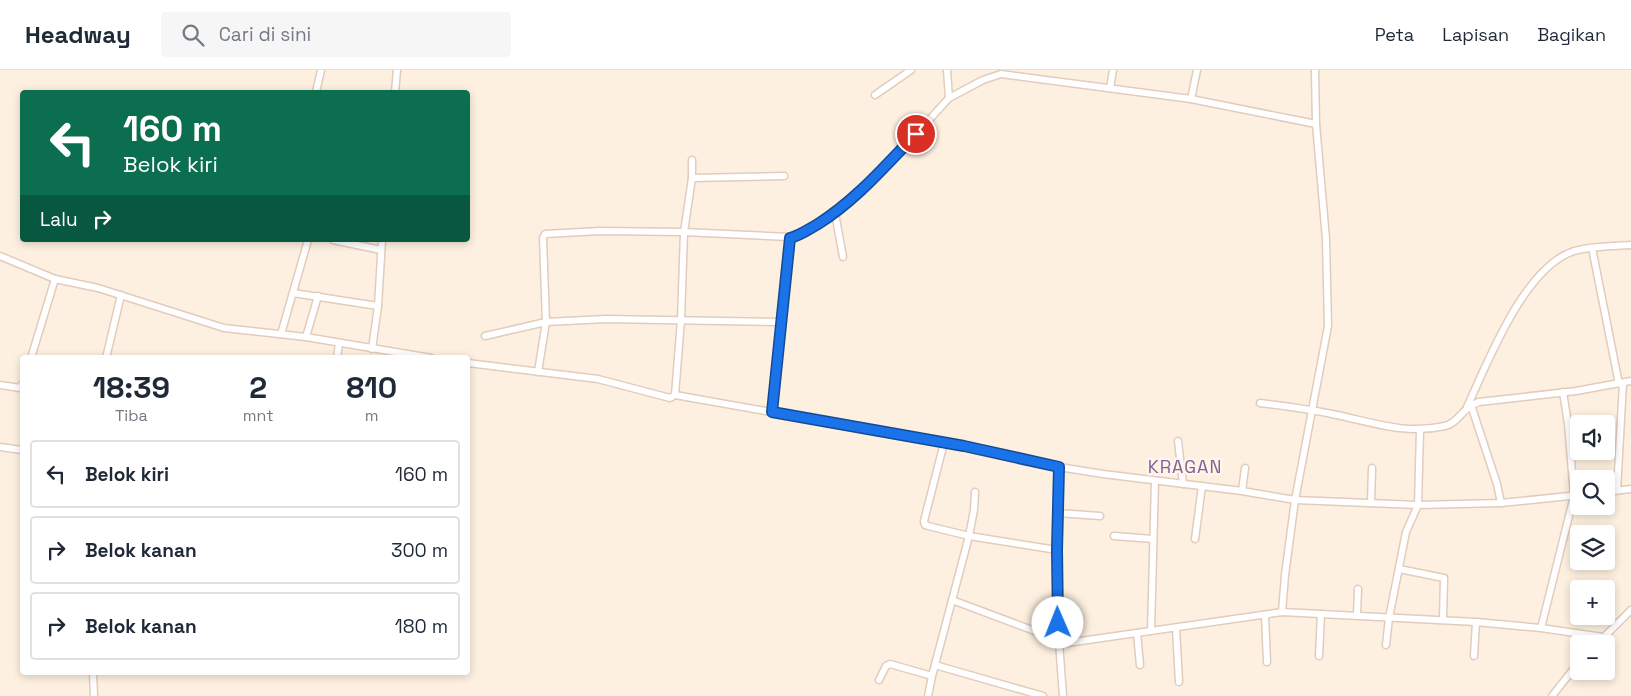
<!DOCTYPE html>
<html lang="id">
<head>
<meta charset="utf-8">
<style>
  :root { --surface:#fff; --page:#f6f6f7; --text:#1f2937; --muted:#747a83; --line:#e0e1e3 }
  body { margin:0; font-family:"Space Grotesk",sans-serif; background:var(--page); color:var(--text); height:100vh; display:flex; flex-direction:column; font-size:19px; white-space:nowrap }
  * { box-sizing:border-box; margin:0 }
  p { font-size:16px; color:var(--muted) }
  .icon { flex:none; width:28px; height:28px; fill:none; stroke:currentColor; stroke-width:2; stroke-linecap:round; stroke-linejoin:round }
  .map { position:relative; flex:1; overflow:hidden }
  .side { position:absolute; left:20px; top:285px; width:450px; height:320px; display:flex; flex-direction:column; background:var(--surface); border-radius:5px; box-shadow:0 2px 8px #0003 }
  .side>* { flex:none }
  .hud { position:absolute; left:20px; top:20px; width:450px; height:152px; border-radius:5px; box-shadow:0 2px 8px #0003; background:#0b6e4f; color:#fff; overflow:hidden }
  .controls { position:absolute; left:1570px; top:345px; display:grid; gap:10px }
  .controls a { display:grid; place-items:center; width:45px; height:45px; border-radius:5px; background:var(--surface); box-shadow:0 2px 8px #0003; font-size:25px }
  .pin { position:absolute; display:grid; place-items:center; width:42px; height:42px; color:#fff; margin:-21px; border:2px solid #fff; border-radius:50%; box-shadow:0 1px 5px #0007 }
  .me { position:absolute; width:55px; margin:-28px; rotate:359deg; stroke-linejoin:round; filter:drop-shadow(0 0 4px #0008) }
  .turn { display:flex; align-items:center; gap:18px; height:105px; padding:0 20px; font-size:22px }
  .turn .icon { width:65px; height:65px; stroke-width:2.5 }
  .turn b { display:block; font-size:35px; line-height:42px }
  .then { display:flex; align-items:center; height:48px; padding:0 20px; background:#0003; gap:10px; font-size:19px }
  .eta { display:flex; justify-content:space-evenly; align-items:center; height:85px; text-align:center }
  .eta b { font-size:30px; font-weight:600; line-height:35px }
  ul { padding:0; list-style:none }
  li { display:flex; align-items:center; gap:15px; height:68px; margin:0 10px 8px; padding:0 10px; border:2px solid var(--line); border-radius:5px }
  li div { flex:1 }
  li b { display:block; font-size:19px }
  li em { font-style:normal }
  header { display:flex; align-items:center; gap:30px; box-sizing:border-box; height:70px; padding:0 25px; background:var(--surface); border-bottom:1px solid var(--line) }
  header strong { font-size:24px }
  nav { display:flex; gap:28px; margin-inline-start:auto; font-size:18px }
  .search { width:350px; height:45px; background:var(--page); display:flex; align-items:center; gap:12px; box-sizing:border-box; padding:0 18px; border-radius:5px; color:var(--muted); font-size:19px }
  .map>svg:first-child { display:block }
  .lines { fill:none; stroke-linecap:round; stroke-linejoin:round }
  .minor-casing { stroke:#e2ccbc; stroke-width:9 }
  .minor { stroke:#fff; stroke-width:6 }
  .route-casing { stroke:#114b97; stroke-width:12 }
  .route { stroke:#1a73e8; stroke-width:9 }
  .labels { text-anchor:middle; stroke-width:5; stroke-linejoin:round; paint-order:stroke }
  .quarter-label { font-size:18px; letter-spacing:1px; fill:#83619a; stroke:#fff5e8 }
</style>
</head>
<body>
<header>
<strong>Headway</strong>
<div class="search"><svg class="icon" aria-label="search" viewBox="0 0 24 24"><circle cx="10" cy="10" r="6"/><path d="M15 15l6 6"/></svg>Cari di sini</div>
<nav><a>Peta</a><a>Lapisan</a><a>Bagikan</a></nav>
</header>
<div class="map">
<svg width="1631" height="626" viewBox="0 0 1631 626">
  <rect width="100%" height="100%" fill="#fdf0e0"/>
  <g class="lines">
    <defs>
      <g id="minor">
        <path d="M1110,18L1113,0"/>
        <path d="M316,22L321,0"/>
        <path d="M395,22L397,0"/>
        <path d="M875,25L911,0"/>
        <path d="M949,28L983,10L1001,4L1191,29L1316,54"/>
        <path d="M1191,29L1197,0"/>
        <path d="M692,108L784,106"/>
        <path d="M835,143L843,187"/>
        <path d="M333,170L381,180"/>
        <path d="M1592,178L1619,314"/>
        <path d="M0,186L55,209L98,218L224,258L306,267L431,288"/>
        <path d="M293,223L378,236"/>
        <path d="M281,264L308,170"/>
        <path d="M485,266L546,252L606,249L782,252"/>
        <path d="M306,267L318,226"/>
        <path d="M372,279L378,236L382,170"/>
        <path d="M31,288L55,209"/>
        <path d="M106,288L121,225"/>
        <path d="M337,288L339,273"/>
        <path d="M468,293L598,309L670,328L675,325L964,376L1059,397L1103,404L1242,421L1295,430L1418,435L1501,433L1579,425"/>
        <path d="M538,302L546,252L543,168L545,164L600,161L684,162L790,167C801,165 809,159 818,154C867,125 910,70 949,28L947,0"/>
        <path d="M0,315L20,318L22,314"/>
        <path d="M675,325L681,250L684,162L692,108V90"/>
        <path d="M1260,333C1284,336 1308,339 1332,344C1372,352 1404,365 1445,356C1459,353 1462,337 1479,332L1576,321L1631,311"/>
        <path d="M1471,335L1497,414L1501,433"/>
        <path d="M1467,337C1488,292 1524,197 1574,181C1592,176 1612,176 1631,175"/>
        <path d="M772,342L790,167"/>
        <path d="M1178,371L1183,414"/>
        <path d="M944,373L924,451L925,455L928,456L969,466L974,440L975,422"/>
        <path d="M0,377L22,380"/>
        <path d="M1059,397L1057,480L1059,572L1063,626"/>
        <path d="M1617,420L1623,313"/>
        <path d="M1242,421L1245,398"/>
        <path d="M1606,422L1631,419"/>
        <path d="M1371,433L1372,398"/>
        <path d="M1058,443L1100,446"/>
        <path d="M1114,466L1153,469"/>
        <path d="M1195,469L1202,416"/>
        <path d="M1399,499L1444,508L1443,550"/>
        <path d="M952,530L1067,573L1282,542L1476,552L1541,558L1603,567"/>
        <path d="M1282,542L1285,505L1295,430L1328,256L1326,169L1316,54L1315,0"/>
        <path d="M1265,545L1267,592"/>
        <path d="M1357,545L1358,519"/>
        <path d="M1176,558L1179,612"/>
        <path d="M1541,558L1574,426L1568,354L1563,322"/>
        <path d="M1151,561L1155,411"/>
        <path d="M1137,563L1140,595"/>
        <path d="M1597,574L1631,540"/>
        <path d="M1386,575L1389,548L1406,462L1418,435L1420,360"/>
        <path d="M1319,586L1321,544"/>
        <path d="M1474,586L1476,552"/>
        <path d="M935,595L1043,626"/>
        <path d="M93,602L94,626"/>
        <path d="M879,610L886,596L890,594L932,606"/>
        <path d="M928,626L932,606L969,466L1057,480"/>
        <path d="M1552,626L1579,592"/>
      </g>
    </defs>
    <use href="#minor" class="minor-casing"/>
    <use href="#minor" class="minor"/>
  </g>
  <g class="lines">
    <defs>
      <path id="route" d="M916,64C885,96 856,130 818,154C809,159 801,165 790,168L772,342L964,376L1059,397L1057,480L1058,553"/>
    </defs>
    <use href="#route" class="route-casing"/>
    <use href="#route" class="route"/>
  </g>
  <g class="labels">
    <g class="quarter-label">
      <text x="1185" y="403">KRAGAN</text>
    </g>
  </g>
</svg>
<div class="controls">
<a><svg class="icon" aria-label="sound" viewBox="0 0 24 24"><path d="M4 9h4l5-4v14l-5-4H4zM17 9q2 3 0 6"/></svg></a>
<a><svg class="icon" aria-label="search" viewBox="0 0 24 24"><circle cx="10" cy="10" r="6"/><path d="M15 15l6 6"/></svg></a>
<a><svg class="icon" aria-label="layers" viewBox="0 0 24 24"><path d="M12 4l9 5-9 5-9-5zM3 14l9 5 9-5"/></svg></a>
<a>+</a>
<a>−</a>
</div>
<div class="pin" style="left:916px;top:64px;background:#d93025"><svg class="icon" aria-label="arrive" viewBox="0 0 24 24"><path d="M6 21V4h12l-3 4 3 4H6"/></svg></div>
<svg class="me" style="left:1058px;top:553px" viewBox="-20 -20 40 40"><circle r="19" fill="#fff"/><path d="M0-13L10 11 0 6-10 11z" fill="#1a73e8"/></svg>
<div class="hud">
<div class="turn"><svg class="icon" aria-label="left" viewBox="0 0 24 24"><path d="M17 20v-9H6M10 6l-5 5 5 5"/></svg><div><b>160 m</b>Belok kiri</div></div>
<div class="then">Lalu<svg class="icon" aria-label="right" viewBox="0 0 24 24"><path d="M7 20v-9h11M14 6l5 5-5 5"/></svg></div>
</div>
<section class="side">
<div class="eta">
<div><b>18:39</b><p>Tiba</p></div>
<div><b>2</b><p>mnt</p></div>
<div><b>810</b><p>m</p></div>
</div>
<ul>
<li><svg class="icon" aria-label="left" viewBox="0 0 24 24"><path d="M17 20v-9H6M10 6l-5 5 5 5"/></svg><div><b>Belok kiri</b></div><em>160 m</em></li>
<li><svg class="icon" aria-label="right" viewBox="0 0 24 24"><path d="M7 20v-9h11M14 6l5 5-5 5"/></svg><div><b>Belok kanan</b></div><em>300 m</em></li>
<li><svg class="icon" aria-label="right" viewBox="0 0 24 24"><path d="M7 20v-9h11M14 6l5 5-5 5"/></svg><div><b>Belok kanan</b></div><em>180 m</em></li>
</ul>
</section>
</div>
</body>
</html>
